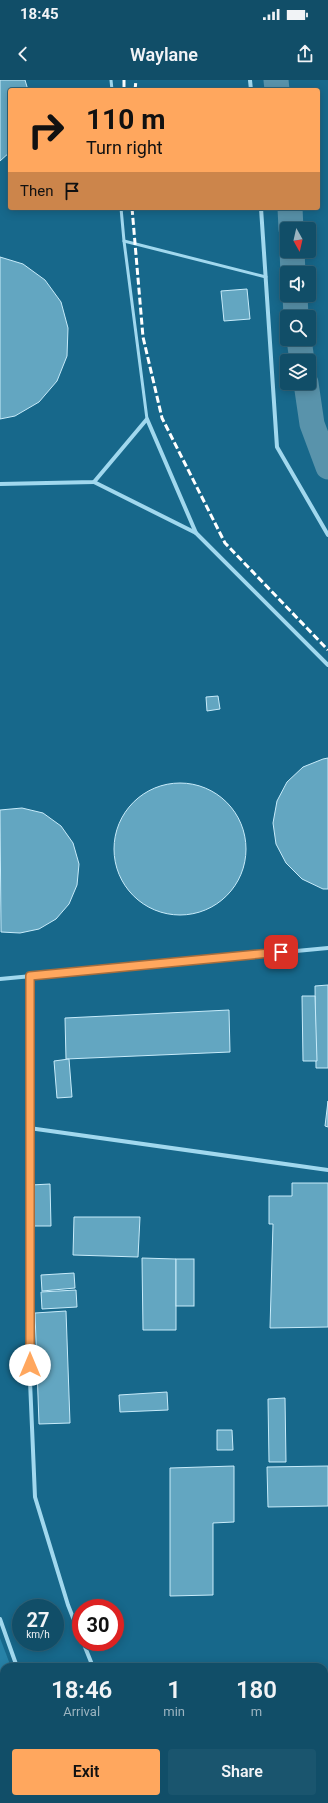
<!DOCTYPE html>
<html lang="en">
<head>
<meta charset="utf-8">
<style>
  :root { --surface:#114e68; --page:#1a556e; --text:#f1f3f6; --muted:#9cb4c0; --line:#30657c; --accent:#ffa75e }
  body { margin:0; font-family:Roboto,sans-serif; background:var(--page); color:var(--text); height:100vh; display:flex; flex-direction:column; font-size:15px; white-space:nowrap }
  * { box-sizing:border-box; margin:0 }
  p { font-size:13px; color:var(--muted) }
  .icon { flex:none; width:22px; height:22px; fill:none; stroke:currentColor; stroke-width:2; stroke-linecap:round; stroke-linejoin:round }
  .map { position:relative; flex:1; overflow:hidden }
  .side { position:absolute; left:0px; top:1583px; width:328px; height:140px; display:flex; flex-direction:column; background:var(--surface); border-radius:12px 12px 0 0; box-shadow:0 2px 10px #0003,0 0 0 1px var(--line) }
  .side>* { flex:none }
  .banner { position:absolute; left:8px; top:8px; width:312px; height:122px; border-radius:4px; box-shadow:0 2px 10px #0003,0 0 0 1px var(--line); background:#ffa75e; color:#111; overflow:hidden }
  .needle { width:26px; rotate:172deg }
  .buttons { position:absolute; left:280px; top:142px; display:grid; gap:8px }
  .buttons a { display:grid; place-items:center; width:36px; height:36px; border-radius:4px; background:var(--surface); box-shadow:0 2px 10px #0003,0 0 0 1px var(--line); font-size:20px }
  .speed { position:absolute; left:12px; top:1519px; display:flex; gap:8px; font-size:20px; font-weight:700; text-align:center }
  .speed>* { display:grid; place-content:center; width:52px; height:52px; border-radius:50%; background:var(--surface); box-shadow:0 2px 10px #0003,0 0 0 1px var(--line); line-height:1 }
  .speed small { font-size:10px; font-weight:400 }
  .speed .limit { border:6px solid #d22; background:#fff; color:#111 }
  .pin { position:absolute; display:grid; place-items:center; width:34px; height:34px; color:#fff; margin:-17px; border-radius:8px; box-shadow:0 2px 6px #0006 }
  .me { position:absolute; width:44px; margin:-22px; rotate:0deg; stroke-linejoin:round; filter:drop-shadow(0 0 3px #0008) }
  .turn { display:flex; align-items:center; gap:14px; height:84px; padding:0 12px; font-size:18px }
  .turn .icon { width:52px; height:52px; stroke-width:2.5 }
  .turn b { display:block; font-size:28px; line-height:34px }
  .then { display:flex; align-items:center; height:38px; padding:0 12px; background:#0003; gap:8px; font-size:15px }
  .eta { display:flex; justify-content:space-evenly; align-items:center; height:68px; text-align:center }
  .eta b { font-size:24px; font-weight:600; line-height:28px }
  .cta { display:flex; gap:8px; margin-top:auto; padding:8px 12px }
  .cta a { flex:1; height:46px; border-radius:4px; background:var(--accent); color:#111; font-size:16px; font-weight:600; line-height:46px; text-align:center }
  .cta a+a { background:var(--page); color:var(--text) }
  .status { display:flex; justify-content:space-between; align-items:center; height:28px; padding:0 20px; background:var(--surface); direction:ltr }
  .status svg { height:11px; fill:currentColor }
  header { display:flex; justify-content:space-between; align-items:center; height:52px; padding:0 12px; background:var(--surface); font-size:18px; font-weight:600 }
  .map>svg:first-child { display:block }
  .green { fill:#2782a7 }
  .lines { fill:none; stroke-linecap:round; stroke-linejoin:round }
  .canal { stroke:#5993ab; stroke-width:25 }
  .building { fill:#63a6c1; stroke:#c7ebfa }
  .service { stroke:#a1d8ee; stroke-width:3 }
  .minor { stroke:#a1d8ee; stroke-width:4 }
  .rail { stroke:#fff; stroke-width:3; stroke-dasharray:7 3; stroke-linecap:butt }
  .route-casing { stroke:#a66d3d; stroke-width:10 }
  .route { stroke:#ffa75e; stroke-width:7 }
</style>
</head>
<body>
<div class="status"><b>18:45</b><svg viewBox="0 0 49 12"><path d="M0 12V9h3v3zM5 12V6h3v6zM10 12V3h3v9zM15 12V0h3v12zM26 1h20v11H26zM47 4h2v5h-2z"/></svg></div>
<header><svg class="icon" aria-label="back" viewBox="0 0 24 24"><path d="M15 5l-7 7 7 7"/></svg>Waylane<svg class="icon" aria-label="share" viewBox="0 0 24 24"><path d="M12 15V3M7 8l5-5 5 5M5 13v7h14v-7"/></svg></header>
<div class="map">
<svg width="328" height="1723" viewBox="0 0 328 1723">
  <rect width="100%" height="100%" fill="#17688b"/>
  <path class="green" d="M0,1558L11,1587H4V1719H64L66,1723H0Z"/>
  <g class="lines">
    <g class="canal">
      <path d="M276,0L277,10"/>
      <path d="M290,128L291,149"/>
      <path d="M292,171L293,193"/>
      <path d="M295,215L296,237"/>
      <path d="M299,259L302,281"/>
      <path d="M306,303L312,344L328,387"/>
    </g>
  </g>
  <g class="building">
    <path d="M0,0H25L28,10H10V72L0,81Z"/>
    <path d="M0,177L23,184L45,200L61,222L68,248L67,276L57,301L39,322L15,336L0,339Z"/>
    <path d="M247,209L250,239L224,241L221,211Z"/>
    <path d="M218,616L220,629L207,631L206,617Z"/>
    <path d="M328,678V809H323L302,799L286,783L276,764L273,743L277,721L287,702L303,687L323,679Z"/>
    <circle cx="180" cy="769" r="66"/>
    <path d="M22,728L43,733L61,746L73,763L79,784L77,805L69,824L56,839L39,849L20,853L1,852L0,730Z"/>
    <path d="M328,905V988H316L315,906Z"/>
    <path d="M302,916H315L317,981H303Z"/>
    <path d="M229,930L230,972L66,979L65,938Z"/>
    <path d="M69,979L72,1017L57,1018L54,981Z"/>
    <path d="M328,1021V1047L325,1046Z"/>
    <path d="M292,1103H328V1247L270,1248L273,1144H269V1116H292Z"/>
    <path d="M50,1104L51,1146H32L31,1105Z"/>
    <path d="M74,1137H140L138,1177L73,1175Z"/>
    <path d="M142,1178L176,1179V1250H143Z"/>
    <rect x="176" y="1179" width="18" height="47"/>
    <path d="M74,1193L75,1208L42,1211L41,1195Z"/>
    <path d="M76,1210L77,1227L42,1229L41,1212Z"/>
    <path d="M66,1231L70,1343L39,1344L35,1233Z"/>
    <path d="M167,1312L168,1330L120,1332L119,1315Z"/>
    <path d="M285,1318L286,1382H269L268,1319Z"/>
    <path d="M217,1350H232L233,1370H217Z"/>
    <path d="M234,1386V1442L213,1443V1515L170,1516V1388Z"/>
    <path d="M328,1386V1426L268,1427L267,1387Z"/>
  </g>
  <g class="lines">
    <g class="service">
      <path d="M111,0L112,10"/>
      <path d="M121,128L124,161L147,339"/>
      <path d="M124,161L266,197"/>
    </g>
    <g class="minor">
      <path d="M250,0L251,10"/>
      <path d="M261,128L277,367L328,455"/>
      <path d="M94,402L196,453L328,585"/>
      <path d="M0,404L94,402L147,339L196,453"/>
      <path d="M30,897V1301L35,1417L68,1525L81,1558"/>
      <path d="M0,899L328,868"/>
      <path d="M29,1048L328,1090"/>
      <path d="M0,1539L17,1587"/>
      <path d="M83,1562L93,1587"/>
      <path d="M75,1719L77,1723"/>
      <path d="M146,1719L148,1723"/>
    </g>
    <g class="rail">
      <path d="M124,0V10"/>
      <path d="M135,10L136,0"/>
      <path d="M132,128L143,257L162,338L225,463L328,570"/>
    </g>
  </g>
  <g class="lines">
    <defs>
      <path id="route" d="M30,1285V896L281,872"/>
    </defs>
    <use href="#route" class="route-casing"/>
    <use href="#route" class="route"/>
  </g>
</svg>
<div class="buttons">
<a><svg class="needle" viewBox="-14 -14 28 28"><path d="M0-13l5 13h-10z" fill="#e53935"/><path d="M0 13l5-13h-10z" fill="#9cb4c0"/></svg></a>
<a><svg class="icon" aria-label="sound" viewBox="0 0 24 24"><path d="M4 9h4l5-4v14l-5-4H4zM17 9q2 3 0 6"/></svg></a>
<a><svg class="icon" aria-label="search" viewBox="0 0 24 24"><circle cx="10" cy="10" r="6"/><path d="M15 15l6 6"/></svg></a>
<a><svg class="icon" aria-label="layers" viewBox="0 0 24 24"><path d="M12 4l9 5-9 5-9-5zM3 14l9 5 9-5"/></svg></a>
</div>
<div class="speed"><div>27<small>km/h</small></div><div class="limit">30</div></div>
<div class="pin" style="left:281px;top:872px;background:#d93025"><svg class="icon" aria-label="arrive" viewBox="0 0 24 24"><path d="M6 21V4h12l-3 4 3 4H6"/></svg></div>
<svg class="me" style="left:30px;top:1285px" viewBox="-20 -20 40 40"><circle r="19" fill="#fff"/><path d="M0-13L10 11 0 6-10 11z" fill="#ffa75e"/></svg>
<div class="banner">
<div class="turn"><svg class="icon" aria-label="right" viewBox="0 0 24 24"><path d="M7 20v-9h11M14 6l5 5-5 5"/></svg><div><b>110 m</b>Turn right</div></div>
<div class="then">Then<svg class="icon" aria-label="arrive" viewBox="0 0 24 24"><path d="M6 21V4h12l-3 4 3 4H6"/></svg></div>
</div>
<section class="side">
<div class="eta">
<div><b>18:46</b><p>Arrival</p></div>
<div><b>1</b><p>min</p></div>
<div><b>180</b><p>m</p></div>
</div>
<div class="cta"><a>Exit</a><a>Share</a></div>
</section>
</div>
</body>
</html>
